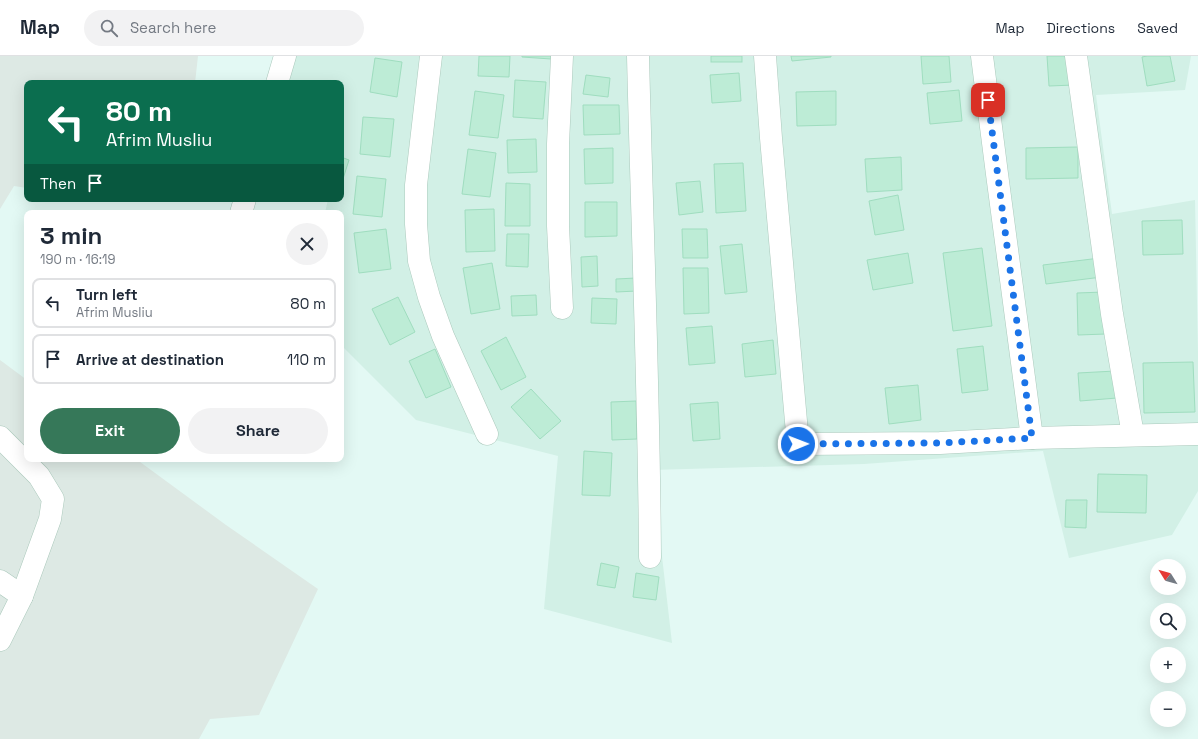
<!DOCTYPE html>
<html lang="en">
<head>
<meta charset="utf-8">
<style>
  :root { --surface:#fff; --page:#f2f2f3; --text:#1f2937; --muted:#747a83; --line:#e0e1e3; --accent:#367859 }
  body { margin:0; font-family:"Space Grotesk",sans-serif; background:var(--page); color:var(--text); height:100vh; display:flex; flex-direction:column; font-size:15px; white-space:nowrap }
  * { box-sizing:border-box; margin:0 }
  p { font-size:13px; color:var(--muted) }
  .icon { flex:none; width:22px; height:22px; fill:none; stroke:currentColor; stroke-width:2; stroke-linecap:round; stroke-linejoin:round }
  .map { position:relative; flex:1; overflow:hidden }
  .sheet { position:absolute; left:24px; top:154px; width:320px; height:252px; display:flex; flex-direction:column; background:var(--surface); border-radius:8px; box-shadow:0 4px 16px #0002 }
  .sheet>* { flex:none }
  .top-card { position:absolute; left:24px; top:24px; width:320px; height:122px; border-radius:8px; box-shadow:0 4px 16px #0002; background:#0b6e4f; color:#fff; overflow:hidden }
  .needle { width:26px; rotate:307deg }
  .buttons { position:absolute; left:1150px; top:503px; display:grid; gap:8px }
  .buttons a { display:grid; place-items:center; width:36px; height:36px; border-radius:50%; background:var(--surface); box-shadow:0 4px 16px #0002; font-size:20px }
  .pin { position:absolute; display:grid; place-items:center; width:34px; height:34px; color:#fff; margin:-17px; border-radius:8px; box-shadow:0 2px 6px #0006 }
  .me { position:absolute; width:44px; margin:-22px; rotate:89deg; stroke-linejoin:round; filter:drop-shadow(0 0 3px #0008) }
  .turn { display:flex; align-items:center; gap:14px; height:84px; padding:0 16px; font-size:18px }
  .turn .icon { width:52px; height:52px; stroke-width:2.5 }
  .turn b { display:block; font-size:28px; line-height:34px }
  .then { display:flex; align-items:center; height:38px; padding:0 16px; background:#0003; gap:8px; font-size:15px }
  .round { display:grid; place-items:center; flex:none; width:42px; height:42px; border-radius:21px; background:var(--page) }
  .summary { display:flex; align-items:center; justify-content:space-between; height:68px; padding:0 16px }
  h1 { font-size:24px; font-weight:700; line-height:30px }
  .cta { display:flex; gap:8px; margin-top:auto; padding:8px 16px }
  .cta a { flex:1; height:46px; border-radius:24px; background:var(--accent); color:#fff; font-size:16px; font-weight:700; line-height:46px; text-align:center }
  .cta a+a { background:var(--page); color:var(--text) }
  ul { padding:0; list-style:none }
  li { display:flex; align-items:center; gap:12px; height:50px; margin:0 8px 6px; padding:0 8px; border:2px solid var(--line); border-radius:8px }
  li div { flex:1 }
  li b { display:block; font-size:15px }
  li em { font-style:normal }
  header { display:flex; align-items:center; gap:24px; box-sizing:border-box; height:56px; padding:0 20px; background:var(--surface); border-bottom:1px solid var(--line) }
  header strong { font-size:19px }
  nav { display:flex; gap:22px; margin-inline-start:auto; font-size:14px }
  .search { width:280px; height:36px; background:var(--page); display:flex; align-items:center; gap:10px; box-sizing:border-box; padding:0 14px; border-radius:22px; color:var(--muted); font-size:15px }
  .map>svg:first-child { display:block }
  .residential { fill:#d2f0e6 }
  .industrial { fill:#dde9e4 }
  .building { fill:#bdecd6; stroke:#9fddbf }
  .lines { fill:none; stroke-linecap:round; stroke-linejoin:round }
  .minor-casing { stroke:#abc9bc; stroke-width:23 }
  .minor { stroke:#fff; stroke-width:22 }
  .route { stroke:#1a73e8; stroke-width:7; stroke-dasharray:0 12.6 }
</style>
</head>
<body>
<header>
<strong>Map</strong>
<div class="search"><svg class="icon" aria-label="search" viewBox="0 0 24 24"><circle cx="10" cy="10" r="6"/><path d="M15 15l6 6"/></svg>Search here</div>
<nav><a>Map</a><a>Directions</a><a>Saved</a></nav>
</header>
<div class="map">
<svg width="1198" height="683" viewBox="0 0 1198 683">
  <rect width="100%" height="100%" fill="#e3f9f4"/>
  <path class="residential" d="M296,0H1191L1185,34L1096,39L1112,158L1195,144L1198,297V435L1172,479L1069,502L1043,395L864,408L652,414L672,587L544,553L558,400L416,364L341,289V157H325L328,143H341V27H288Z"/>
  <g class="industrial">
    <path d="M0,0H198L195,27H27V132L14,130L0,153Z"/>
    <path d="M0,304L27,324V403H136L226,469L318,533L259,659L210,663L199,683H0Z"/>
  </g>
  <g class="building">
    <path d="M479,0H510L509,21L478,20Z"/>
    <path d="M522,0H551V3L522,1Z"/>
    <rect x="711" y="0" width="31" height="6"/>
    <path d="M791,0H831V1L792,5Z"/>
    <path d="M921,0H949L951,26L923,28Z"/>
    <path d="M1047,0H1072L1074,29L1049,30Z"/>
    <path d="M1147,0H1170L1175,25L1147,30L1142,1Z"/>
    <path d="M375,2L402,6L397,41L370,36Z"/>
    <path d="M739,17L741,45L712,47L710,19Z"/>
    <path d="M586,19L610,22L608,41L583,38Z"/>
    <path d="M515,24L546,26L543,63L513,61Z"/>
    <path d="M959,34L962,65L930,68L927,37Z"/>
    <path d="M475,35L504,39L498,82L469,79Z"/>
    <path d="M836,35V69L797,70L796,36Z"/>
    <path d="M583,49H619L620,78L584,79Z"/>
    <path d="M363,61L394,63L390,101L360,98Z"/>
    <path d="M536,83L537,116L508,117L507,84Z"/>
    <path d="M1078,91V122L1026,123V92Z"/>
    <path d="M613,92V127L585,128L584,93Z"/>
    <path d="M468,93L496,97L490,141L462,138Z"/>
    <path d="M341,101L349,104L341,129Z"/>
    <path d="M901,101L902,134L867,136L865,103Z"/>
    <path d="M743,107L746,155L716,157L714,108Z"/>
    <path d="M357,120L386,123L382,161L353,158Z"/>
    <path d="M700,125L703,156L679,159L676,127Z"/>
    <path d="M506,127L530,128V170H505Z"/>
    <path d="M898,139L904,174L875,179L869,145Z"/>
    <path d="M585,146H617V180L585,181Z"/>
    <path d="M494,153L495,195L466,196L465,154Z"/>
    <path d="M1182,164L1183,198L1143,199L1142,165Z"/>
    <path d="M386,173L391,213L359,217L354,177Z"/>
    <path d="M682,173H707L708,202H683Z"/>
    <path d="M507,178H529L528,211L506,210Z"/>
    <path d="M742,188L747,236L725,238L720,190Z"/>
    <path d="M982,192L992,270L953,275L943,197Z"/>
    <path d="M908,197L913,227L873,234L867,204Z"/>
    <path d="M597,200L598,230L582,231L581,201Z"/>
    <path d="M1100,202L1102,221L1046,228L1043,209Z"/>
    <path d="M492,207L500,253L471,258L463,212Z"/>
    <path d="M683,212H708L709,257L684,258Z"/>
    <path d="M636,222L637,235L616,236V223Z"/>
    <path d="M1104,236L1106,278L1078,279L1077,237Z"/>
    <path d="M536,239L537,259L512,260L511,240Z"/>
    <path d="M398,241L415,276L390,289L372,253Z"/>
    <path d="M592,242L617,243L616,268L591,267Z"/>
    <path d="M712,270L715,307L689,309L686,272Z"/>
    <path d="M506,281L526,321L501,334L481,295Z"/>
    <path d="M773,284L776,318L745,321L742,288Z"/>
    <path d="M983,290L988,334L962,337L957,293Z"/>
    <path d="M435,293L451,331L426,342L409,305Z"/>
    <path d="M1193,306L1195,356L1144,357L1143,307Z"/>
    <path d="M1115,315L1117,342L1080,345L1078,317Z"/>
    <path d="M918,329L921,364L889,368L885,332Z"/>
    <path d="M531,333L561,365L540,383L511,351Z"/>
    <path d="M636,345L637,383L612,384L611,346Z"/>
    <path d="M718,346L720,383L693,385L690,348Z"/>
    <path d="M584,395L612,397L610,440L582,439Z"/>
    <path d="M1098,418L1147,419L1146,457L1097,456Z"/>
    <path d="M1066,444H1087L1086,472L1065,471Z"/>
    <path d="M601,507L619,511L615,532L597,529Z"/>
    <path d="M636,517L659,521L656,544L633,541Z"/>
  </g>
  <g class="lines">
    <defs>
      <g id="minor">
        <path d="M431,0L416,129V168L419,205L429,241L443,280L487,378"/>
        <path d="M562,0L558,88V170L562,252"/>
        <path d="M638,0C642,167 649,334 650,501"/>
        <path d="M765,0L771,82L798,388L940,387L1032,382L1198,378"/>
        <path d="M982,0L997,118L1032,382"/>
        <path d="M1076,0L1112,258L1133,379"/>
        <path d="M277,27L285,0"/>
        <path d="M241,157L245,143"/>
        <path d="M0,381L39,420L53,443L50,463L22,540L0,584"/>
        <path d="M0,525L22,540"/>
      </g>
    </defs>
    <use href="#minor" class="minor-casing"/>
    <use href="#minor" class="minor"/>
  </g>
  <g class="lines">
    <path class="route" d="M798,388L940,387L1032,382L988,44"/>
  </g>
</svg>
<div class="buttons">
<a><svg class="needle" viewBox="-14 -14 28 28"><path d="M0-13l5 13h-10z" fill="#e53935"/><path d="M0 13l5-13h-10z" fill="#747a83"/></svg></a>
<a><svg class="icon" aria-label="search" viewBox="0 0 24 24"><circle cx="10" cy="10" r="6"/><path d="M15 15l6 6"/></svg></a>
<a>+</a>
<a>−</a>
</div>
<div class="pin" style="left:988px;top:44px;background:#d93025"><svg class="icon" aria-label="arrive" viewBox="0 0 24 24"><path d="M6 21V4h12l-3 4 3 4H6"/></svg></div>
<svg class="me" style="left:798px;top:388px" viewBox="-20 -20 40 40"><circle r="17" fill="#1a73e8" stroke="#fff" stroke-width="3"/><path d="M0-11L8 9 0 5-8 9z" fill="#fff"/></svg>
<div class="top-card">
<div class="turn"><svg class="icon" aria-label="left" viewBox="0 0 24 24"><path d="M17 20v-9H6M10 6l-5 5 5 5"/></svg><div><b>80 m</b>Afrim Musliu</div></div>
<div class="then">Then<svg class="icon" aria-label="arrive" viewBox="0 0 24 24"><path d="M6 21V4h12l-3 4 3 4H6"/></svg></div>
</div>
<section class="sheet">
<div class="summary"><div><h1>3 min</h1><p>190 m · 16:19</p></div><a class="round"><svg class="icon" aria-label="close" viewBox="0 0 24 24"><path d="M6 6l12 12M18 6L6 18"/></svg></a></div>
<ul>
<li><svg class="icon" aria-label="left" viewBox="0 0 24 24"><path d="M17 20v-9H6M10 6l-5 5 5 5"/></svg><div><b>Turn left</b><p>Afrim Musliu</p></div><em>80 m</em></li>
<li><svg class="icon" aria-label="arrive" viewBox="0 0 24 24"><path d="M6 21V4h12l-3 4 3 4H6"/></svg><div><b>Arrive at destination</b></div><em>110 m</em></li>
</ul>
<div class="cta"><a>Exit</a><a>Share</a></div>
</section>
</div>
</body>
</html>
